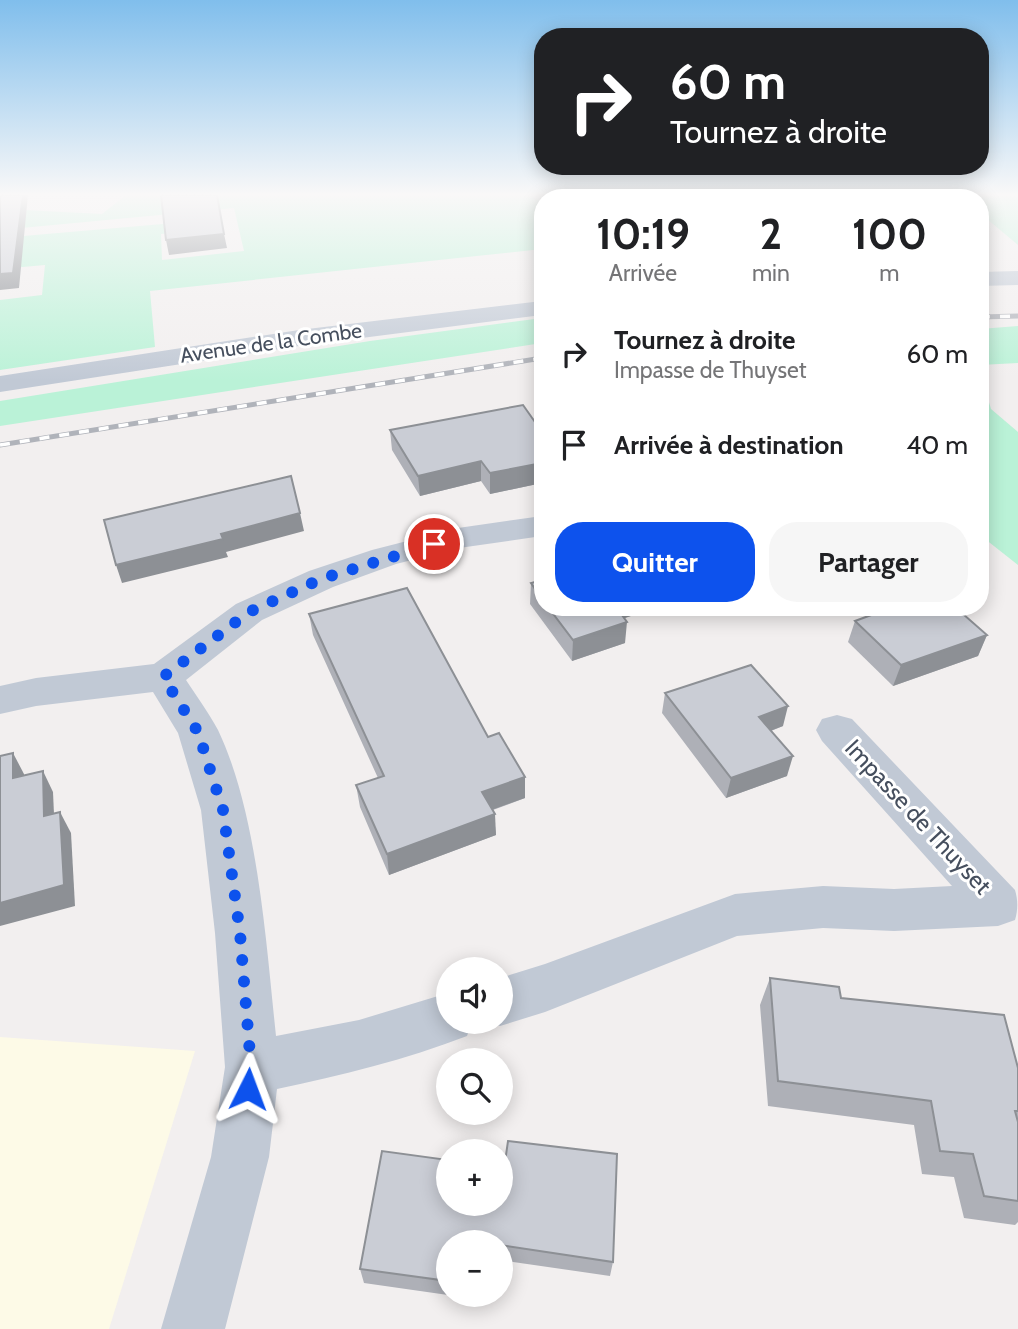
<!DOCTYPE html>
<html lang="fr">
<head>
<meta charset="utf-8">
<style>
  :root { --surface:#fff; --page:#f6f6f6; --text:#202124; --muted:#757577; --accent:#0d52ed }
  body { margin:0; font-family:Cabin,sans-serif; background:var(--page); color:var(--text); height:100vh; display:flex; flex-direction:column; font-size:26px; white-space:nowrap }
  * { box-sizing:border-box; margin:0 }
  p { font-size:23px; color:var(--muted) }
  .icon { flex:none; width:38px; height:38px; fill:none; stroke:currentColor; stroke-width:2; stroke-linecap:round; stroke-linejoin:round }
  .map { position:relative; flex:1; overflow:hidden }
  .side { position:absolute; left:534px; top:189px; width:455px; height:427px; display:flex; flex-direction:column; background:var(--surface); border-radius:28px; box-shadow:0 4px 18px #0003 }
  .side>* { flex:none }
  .banner { position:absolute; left:534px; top:28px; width:455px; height:147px; border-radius:28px; box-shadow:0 4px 18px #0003; background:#202124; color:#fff; overflow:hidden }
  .tools { position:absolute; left:436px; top:957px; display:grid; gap:14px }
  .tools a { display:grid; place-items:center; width:77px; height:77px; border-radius:50%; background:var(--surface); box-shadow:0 4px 18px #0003; font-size:35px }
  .pin { position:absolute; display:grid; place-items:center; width:60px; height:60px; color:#fff; margin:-30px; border:4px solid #fff; border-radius:50%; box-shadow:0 2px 7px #0007 }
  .me { position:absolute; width:77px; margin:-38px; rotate:3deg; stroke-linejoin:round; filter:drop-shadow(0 0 5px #0008) }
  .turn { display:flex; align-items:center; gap:24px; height:147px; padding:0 21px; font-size:32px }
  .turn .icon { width:91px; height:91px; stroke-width:2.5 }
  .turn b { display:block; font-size:49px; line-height:60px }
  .eta { display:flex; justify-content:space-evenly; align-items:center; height:119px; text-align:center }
  .eta b { font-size:42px; font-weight:700; line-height:49px }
  .button { display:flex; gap:14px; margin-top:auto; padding:14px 21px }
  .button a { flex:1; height:80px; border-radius:28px; background:var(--accent); color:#fff; font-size:28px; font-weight:700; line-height:80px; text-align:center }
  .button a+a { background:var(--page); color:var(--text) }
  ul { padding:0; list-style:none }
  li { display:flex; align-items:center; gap:21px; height:91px; padding:0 21px }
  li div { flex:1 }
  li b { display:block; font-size:26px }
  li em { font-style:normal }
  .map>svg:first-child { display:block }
  .commercial { fill:#fdfae7 }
  .green { fill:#baf2d7 }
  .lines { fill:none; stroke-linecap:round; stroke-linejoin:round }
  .street { fill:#c1c9d5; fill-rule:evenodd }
  .rail-casing { stroke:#b0b3ba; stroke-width:5 }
  .rail { stroke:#fff; stroke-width:3.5; stroke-dasharray:10; stroke-linecap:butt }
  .wall { fill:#aeb0b7 }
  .shaded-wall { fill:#8d9095 }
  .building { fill:#cacdd5; stroke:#8d9095; stroke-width:2 }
  .route { stroke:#0d52ed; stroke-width:12; stroke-dasharray:0 21.6 }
  .labels { text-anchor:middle; stroke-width:6; stroke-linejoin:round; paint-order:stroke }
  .far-street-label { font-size:21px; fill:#464f5e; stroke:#fff }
  .street-label { font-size:24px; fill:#464f5e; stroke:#fff }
</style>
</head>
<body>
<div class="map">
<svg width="1018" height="1329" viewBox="0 0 1018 1329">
  <rect width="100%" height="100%" fill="#f2efef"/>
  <path class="commercial" d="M0,1037L195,1051L109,1329H0Z"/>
  <g class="green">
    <path d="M0,195H20L4,209L102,214L126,195H528L542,202V249L150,291L155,347L0,370V300L42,295L45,265L0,269V238L186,222L209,229L161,234L162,260L244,251L234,208L0,230Z"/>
    <path d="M959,195L1018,197V245L980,213V198Z"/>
    <path d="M542,318V343L0,426V401L370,341Z"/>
    <path d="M1018,326V363L980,365V329Z"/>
    <path d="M980,372L991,409L1018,432V565L980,535Z"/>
  </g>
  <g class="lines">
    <g class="street">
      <path d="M1018,271V285L980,286V272Z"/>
      <path d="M542,301V315L299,346L0,392V376L299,330Z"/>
      <path d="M542,516V536L459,548L396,564L333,587L262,620L186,680C197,697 209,713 218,730C258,814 266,943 276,1036L359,1020L448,993V1022H472L467,1036C405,1060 342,1075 277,1089L269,1157L225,1329H161L211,1157L225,1067L215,933L201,810L178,733L153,692L36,706L0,714V686L36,678L154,664L236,604L309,571L372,550L458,528Z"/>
      <path d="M837,715L852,719L1015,890C1018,900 1018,910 1015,920L998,926L894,931L823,928L737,936L545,1012L500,1026L489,1022H500V978L545,964L735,894L823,886L894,889L952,886L822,741L816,730L822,719Z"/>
    </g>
    <defs>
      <g id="rail">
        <path d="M980,317L1018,316"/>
        <path d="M0,445L542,358"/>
      </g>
    </defs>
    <use href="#rail" class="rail-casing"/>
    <use href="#rail" class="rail"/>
  </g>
  <g class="wall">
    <path d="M793,195H890L894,198H795Z"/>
    <path d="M390,430L542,432V483L490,494L481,481L420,496L392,450Z"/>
    <path d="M542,580V607H658L624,618L625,643L572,661L530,604L531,583Z"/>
    <path d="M309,614L488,737L525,798L493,810L496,835L389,875L360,807L356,785L378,778L313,635Z"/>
    <path d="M855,621L987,635L978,656L893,686L848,642Z"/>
    <path d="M665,693L783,726L771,731L787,776L726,798L662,713Z"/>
    <path d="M770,978L841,998L1018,1068V1222L1015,1225L964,1218L954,1177L922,1174L914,1125L768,1106L760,1005Z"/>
    <path d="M382,1151L613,1262L610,1276L500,1260V1242H448V1295L364,1283L360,1269Z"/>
    <path d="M448,1295H493L492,1301Z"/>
  </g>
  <g class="shaded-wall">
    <path d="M23,195H28L19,288L0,290V274Z"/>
    <path d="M224,234L227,248L169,255L166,240Z"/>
    <path d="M481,461V481L420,496L418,476Z"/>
    <path d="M542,463V483L490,494V473Z"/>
    <path d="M300,513L304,531L226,552L228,557L122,583L116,565L221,534Z"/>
    <path d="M611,607H658L610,623Z"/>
    <path d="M627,622L625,643L572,661L573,640Z"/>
    <path d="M987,635L978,656L893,686L901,665Z"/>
    <path d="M788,706L783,726L754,737L759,717Z"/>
    <path d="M13,753L24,774V799L13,778Z"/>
    <path d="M793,756L787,776L726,798L731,778Z"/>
    <path d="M43,771L53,792L55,837L44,816Z"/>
    <path d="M525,777V798L483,813L482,792Z"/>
    <path d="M60,812L71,833L75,906L0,926V903Z"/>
    <path d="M495,814L496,835L389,875L387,854Z"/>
  </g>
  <g class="building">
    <path d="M2,195H23L13,273L0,274V197Z"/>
    <path d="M161,195H217L224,234L166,240Z"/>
    <path d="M806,195H890L894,198H807Z"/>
    <path d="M523,405L542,432V463L490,473L481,461L418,476L390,430Z"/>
    <path d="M291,476L300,513L221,534L223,539L116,565L104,520Z"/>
    <path d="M542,580V599L531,583Z"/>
    <path d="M407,588L488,737L499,733L525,777L482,792L495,814L387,854L356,785L384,776L309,614Z"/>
    <path d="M548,607H616L627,622L573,640Z"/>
    <path d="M893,607H955L987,635L901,665L855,621Z"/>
    <path d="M751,665L788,706L759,717L793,756L731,778L665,693Z"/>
    <path d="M13,753V778L43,771L44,816L60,812L64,885L0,903V756Z"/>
    <path d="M770,978L839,987L841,998L1004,1015L1018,1068V1111H1015L1018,1122V1201L984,1196L973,1154L940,1151L931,1101L778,1081Z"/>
    <path d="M508,1141L617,1154L613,1262L500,1245V1242H448V1281L360,1269L382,1151L448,1160V1204H500V1168L504,1169Z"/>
  </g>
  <linearGradient id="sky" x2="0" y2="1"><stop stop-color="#80beec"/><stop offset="0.51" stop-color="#f9f8f8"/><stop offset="1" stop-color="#f9f8f8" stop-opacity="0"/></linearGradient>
  <rect width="1018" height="381" fill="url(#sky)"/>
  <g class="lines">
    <path class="route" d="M248,1089L251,1067L240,933L223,810L198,732L163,677L249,612L321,579L434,544"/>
  </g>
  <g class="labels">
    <g class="far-street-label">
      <text transform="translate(271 343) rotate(-8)" y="7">Avenue de la Combe</text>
    </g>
    <g class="street-label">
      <text transform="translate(918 817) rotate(47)" y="8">Impasse de Thuyset</text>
    </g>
  </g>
</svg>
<div class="tools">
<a><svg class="icon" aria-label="sound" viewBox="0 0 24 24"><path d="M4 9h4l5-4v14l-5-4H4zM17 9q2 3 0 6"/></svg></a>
<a><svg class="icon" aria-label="search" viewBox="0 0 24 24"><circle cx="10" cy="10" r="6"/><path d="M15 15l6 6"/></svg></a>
<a>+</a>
<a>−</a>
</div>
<div class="pin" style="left:434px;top:544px;background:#d93025"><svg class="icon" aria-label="arrive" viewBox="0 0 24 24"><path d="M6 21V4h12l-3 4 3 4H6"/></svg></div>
<svg class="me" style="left:248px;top:1089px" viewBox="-20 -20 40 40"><path d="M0-17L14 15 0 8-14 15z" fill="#0d52ed" stroke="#fff" stroke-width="4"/></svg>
<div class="banner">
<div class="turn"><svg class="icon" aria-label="right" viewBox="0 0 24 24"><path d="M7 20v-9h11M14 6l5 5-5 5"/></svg><div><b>60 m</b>Tournez à droite</div></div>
</div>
<section class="side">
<div class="eta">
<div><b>10:19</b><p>Arrivée</p></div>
<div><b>2</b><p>min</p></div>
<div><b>100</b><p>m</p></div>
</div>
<ul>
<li><svg class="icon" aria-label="right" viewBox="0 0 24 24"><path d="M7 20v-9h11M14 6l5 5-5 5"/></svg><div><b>Tournez à droite</b><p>Impasse de Thuyset</p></div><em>60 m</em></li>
<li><svg class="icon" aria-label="arrive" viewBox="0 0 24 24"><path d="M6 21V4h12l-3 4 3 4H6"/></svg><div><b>Arrivée à destination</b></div><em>40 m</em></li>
</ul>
<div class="button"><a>Quitter</a><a>Partager</a></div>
</section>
</div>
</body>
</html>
